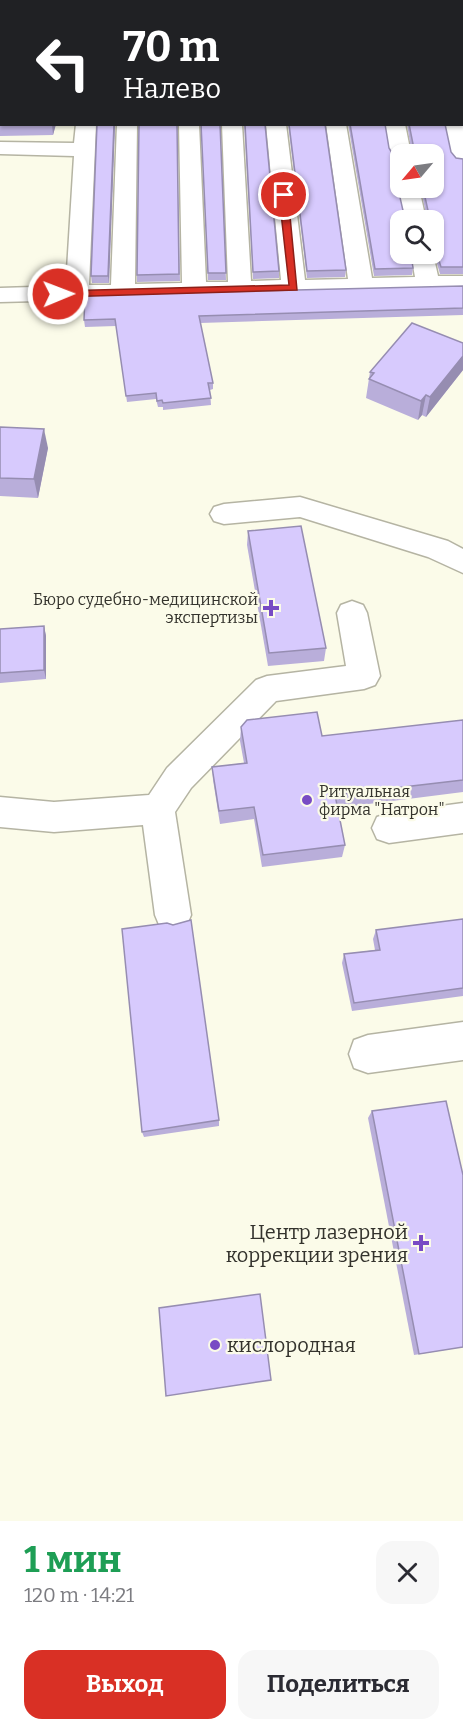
<!DOCTYPE html>
<html lang="ru">
<head>
<meta charset="utf-8">
<style>
  :root { --surface:#fff; --page:#f7f7f7; --text:#2b2b33; --muted:#7c7c81; --accent:#d93025 }
  body { margin:0; font-family:Bitter,serif; background:var(--page); color:var(--text); height:100vh; display:flex; flex-direction:column; font-size:22px; white-space:nowrap }
  * { box-sizing:border-box; margin:0 }
  p { font-size:20px; color:var(--muted) }
  .icon { flex:none; width:33px; height:33px; fill:none; stroke:currentColor; stroke-width:2; stroke-linecap:round; stroke-linejoin:round }
  .map { position:relative; height:1521px; overflow:hidden }
  .panel { display:flex; flex-direction:column; background:var(--surface); flex:1 }
  .panel>* { flex:none }
  .guide { position:absolute; left:0px; top:0px; width:464px; height:126px; box-shadow:0 2px 4px #0004; background:#202124; color:#fff; overflow:hidden }
  .needle { width:39px; rotate:241deg }
  .fabs { position:absolute; left:390px; top:144px; display:grid; gap:12px }
  .fabs a { display:grid; place-items:center; width:54px; height:54px; border-radius:12px; background:var(--surface); box-shadow:0 2px 4px #0004; font-size:30px }
  .pin { position:absolute; display:grid; place-items:center; width:51px; height:51px; color:#fff; margin:-26px; border:3px solid #fff; border-radius:50%; box-shadow:0 2px 6px #0007 }
  .me { position:absolute; width:66px; margin:-33px; rotate:89deg; stroke-linejoin:round; filter:drop-shadow(0 0 4px #0008) }
  .turn { display:flex; align-items:center; gap:21px; height:126px; padding:0 24px; font-size:27px }
  .turn .icon { width:78px; height:78px; stroke-width:2.5 }
  .turn b { display:block; font-size:42px; line-height:51px }
  .round { display:grid; place-items:center; flex:none; width:63px; height:63px; border-radius:18px; background:var(--page) }
  .headline { display:flex; align-items:center; justify-content:space-between; height:102px; padding:0 24px }
  h1 { font-size:36px; font-weight:700; line-height:45px; color:#1e9e55 }
  .button { display:flex; gap:12px; margin-top:auto; padding:12px 24px }
  .button a { flex:1; height:69px; border-radius:18px; background:var(--accent); color:#fff; font-size:24px; font-weight:700; line-height:69px; text-align:center }
  .button a+a { background:var(--page); color:var(--text) }
  .map>svg:first-child { display:block }
  .lines { fill:none; stroke-linecap:round; stroke-linejoin:round }
  .minor-casing { stroke:#b5b4a3; stroke-width:3 }
  .minor { fill:#fff; fill-rule:evenodd }
  .wall { fill:#b9aeda }
  .shaded-wall { fill:#968db1 }
  .building { fill:#d7cafd; stroke:#968db1; stroke-width:1.5 }
  .route { fill:#d93025; stroke:#8d1f18; stroke-width:1.5 }
  .poi-dot { fill:#784bc4; stroke:#fbfbe9; stroke-width:2 }
  .labels { text-anchor:middle; stroke-width:4.5; stroke-linejoin:round; paint-order:stroke }
  .poi-label { font-size:16px; fill:#34332d; stroke:#fbfbe9; text-anchor:end }
  .near-poi-label { font-size:20px; fill:#34332d; stroke:#fbfbe9; text-anchor:end }
</style>
</head>
<body>
<div class="map">
<svg width="463" height="1521" viewBox="0 0 463 1521">
  <rect width="100%" height="100%" fill="#fbfbe9"/>
  <g class="lines">
    <defs>
      <g id="minor">
        <rect x="11" y="0" width="18" height="2"/>
        <rect x="462" y="82" width="1" height="12"/>
        <path d="M462,121L463,122V164L455,163L452,158L444,124H462Z"/>
        <path d="M76,124H96L89,285H111L117,124H137L135,284L182,283L179,124H199L206,282H228L222,124H242L251,281L281,280L266,124H286L305,280L348,279L326,124H346L372,278L415,277L411,254H433L438,276H463V290L0,302V288L66,286L74,156L0,154V142L74,143Z"/>
        <path d="M385,124H405L411,154H400V160L393,159L390,154Z"/>
        <path d="M400,183V188H419L426,220H404L397,188Z"/>
        <path d="M300,497L448,541L463,549V573L428,557L300,517L224,524L214,521L210,514L214,507L224,504Z"/>
        <path d="M352,601L363,605L367,613L380,676L375,685L364,689L276,701L191,788L175,812L191,915L186,927L173,932L160,927L155,915L143,825L54,832L0,827V797L54,802L149,795L167,768L256,680L267,676L346,666L337,613L341,605Z"/>
        <path d="M463,803V833L389,843L377,839L372,828L377,817L389,813Z"/>
        <path d="M463,1022V1060L368,1073L354,1068L349,1054L354,1040L368,1035Z"/>
      </g>
    </defs>
    <use href="#minor" class="minor-casing"/>
    <use href="#minor" class="minor"/>
  </g>
  <g class="wall">
    <path d="M0,89H2V124H56L53,135L0,136Z"/>
    <path d="M97,124H115L109,283H92L91,276Z"/>
    <path d="M177,124L180,281L137,282V275Z"/>
    <path d="M201,124H220L226,280H208Z"/>
    <path d="M244,124H265L279,271V278L253,279Z"/>
    <path d="M288,124H325L346,270L345,277L307,278Z"/>
    <path d="M348,124H385L389,148L392,153L400,155V182V181L397,184L404,215H426L421,188H434L411,149L407,124H445L451,152L456,158L463,159V274H440L434,253V220H400L413,268L412,275L374,276Z"/>
    <path d="M463,286V315L200,323L213,383V389L210,390L211,405L163,410V407H158L156,399L127,402L116,326L85,327L84,320Z"/>
    <path d="M463,343V370L426,417L422,415L418,420L366,398L370,372Z"/>
    <path d="M0,427L48,448L38,498L0,496Z"/>
    <path d="M248,531L326,648L324,661L268,666L247,545Z"/>
    <path d="M44,626L46,636V679L0,683V629Z"/>
    <path d="M463,720V792L337,808L345,845L342,857L262,867L254,819L220,824L213,780L212,767L244,763L240,741L241,727L322,736Z"/>
    <path d="M463,919V996L352,1011L342,963L344,954L375,950L373,939L376,930Z"/>
    <path d="M372,1111L463,1347L414,1355L368,1118Z"/>
    <path d="M219,1120V1126L144,1137L142,1132Z"/>
  </g>
  <g class="shaded-wall">
    <path d="M52,124H56L53,135Z"/>
    <path d="M114,124H115L109,283L108,276Z"/>
    <path d="M400,174V181L395,187L396,180Z"/>
    <path d="M463,353V370L426,417L430,397Z"/>
    <path d="M426,395L422,415L418,420L421,401Z"/>
    <path d="M44,429L48,448L38,498L34,479Z"/>
    <path d="M44,626L46,636V679L44,670Z"/>
  </g>
  <g class="building">
    <path d="M101,0H463V75H462V2H101Z"/>
    <path d="M462,88L463,89V113H462Z"/>
    <rect x="0" y="89" width="2" height="27"/>
    <path d="M97,124H114L108,276H91Z"/>
    <path d="M139,124H177L179,274L137,275Z"/>
    <path d="M201,124H220L226,273H208Z"/>
    <path d="M245,124H265L279,271L253,272Z"/>
    <path d="M289,124H325L346,270L307,271Z"/>
    <path d="M350,124H385L389,148L392,153L400,155V174L396,180L404,215H429L423,188H434V154H401L403,149H414L409,124H445L451,152L456,158L463,159V267H441L434,245V220H400V254H411L413,268L375,269Z"/>
    <path d="M463,286V308L199,316L213,383H208L211,398L163,403L162,400L157,401L156,393L126,396L115,319L84,320L85,295Z"/>
    <path d="M412,323L463,343V356L430,397L426,395L421,401L369,379L374,373L370,372Z"/>
    <path d="M0,427L44,429L34,479L0,478Z"/>
    <path d="M301,526L326,648L269,653L248,531Z"/>
    <path d="M44,626V670L0,673V629Z"/>
    <path d="M317,712L322,736L463,720V780L335,795L345,845L263,855L254,807L219,811L212,767L247,763L241,727L247,720Z"/>
    <path d="M463,919V988L354,1003L344,954L380,950L376,930Z"/>
    <path d="M191,920L219,1120L142,1132L122,929L167,923L173,925Z"/>
    <path d="M446,1101L463,1175V1347L419,1354L372,1111Z"/>
    <path d="M260,1294L271,1380L166,1396L159,1308Z"/>
  </g>
  <path class="route" d="M284,192L288,195L297,290L58,297L53,294L58,291L289,285L279,195Z"/>
  <g class="poi-dot">
    <path d="M268 599h6v6h6v6h-6v6h-6v-6h-6v-6h6z"/>
    <circle cx="307" cy="800" r="6"/>
    <path d="M418 1234h6v6h6v6h-6v6h-6v-6h-6v-6h6z"/>
    <circle cx="215" cy="1345" r="6"/>
  </g>
  <g class="labels">
    <g class="poi-label">
      <text x="258" y="605">Бюро судебно-медицинской<tspan x="258" dy="18">экспертизы</tspan></text>
      <text x="319" y="797" text-anchor="start">Ритуальная<tspan x="319" dy="18">фирма "Натрон"</tspan></text>
    </g>
    <g class="near-poi-label">
      <text x="408" y="1239">Центр лазерной<tspan x="408" dy="23">коррекции зрения</tspan></text>
      <text x="227" y="1352" text-anchor="start">кислородная</text>
    </g>
  </g>
</svg>
<div class="fabs">
<a><svg class="needle" viewBox="-14 -14 28 28"><path d="M0-13l5 13h-10z" fill="#e53935"/><path d="M0 13l5-13h-10z" fill="#7c7c81"/></svg></a>
<a><svg class="icon" aria-label="search" viewBox="0 0 24 24"><circle cx="10" cy="10" r="6"/><path d="M15 15l6 6"/></svg></a>
</div>
<div class="pin" style="left:284px;top:195px;background:#d93025"><svg class="icon" aria-label="arrive" viewBox="0 0 24 24"><path d="M6 21V4h12l-3 4 3 4H6"/></svg></div>
<svg class="me" style="left:58px;top:294px" viewBox="-20 -20 40 40"><circle r="17" fill="#d93025" stroke="#fff" stroke-width="3"/><path d="M0-11L8 9 0 5-8 9z" fill="#fff"/></svg>
<div class="guide">
<div class="turn"><svg class="icon" aria-label="left" viewBox="0 0 24 24"><path d="M17 20v-9H6M10 6l-5 5 5 5"/></svg><div><b>70 m</b>Налево</div></div>
</div>
</div>
<section class="panel">
<div class="headline"><div><h1>1 мин</h1><p>120 m · 14:21</p></div><a class="round"><svg class="icon" aria-label="close" viewBox="0 0 24 24"><path d="M6 6l12 12M18 6L6 18"/></svg></a></div>
<div class="button"><a>Выход</a><a>Поделиться</a></div>
</section>
</body>
</html>
